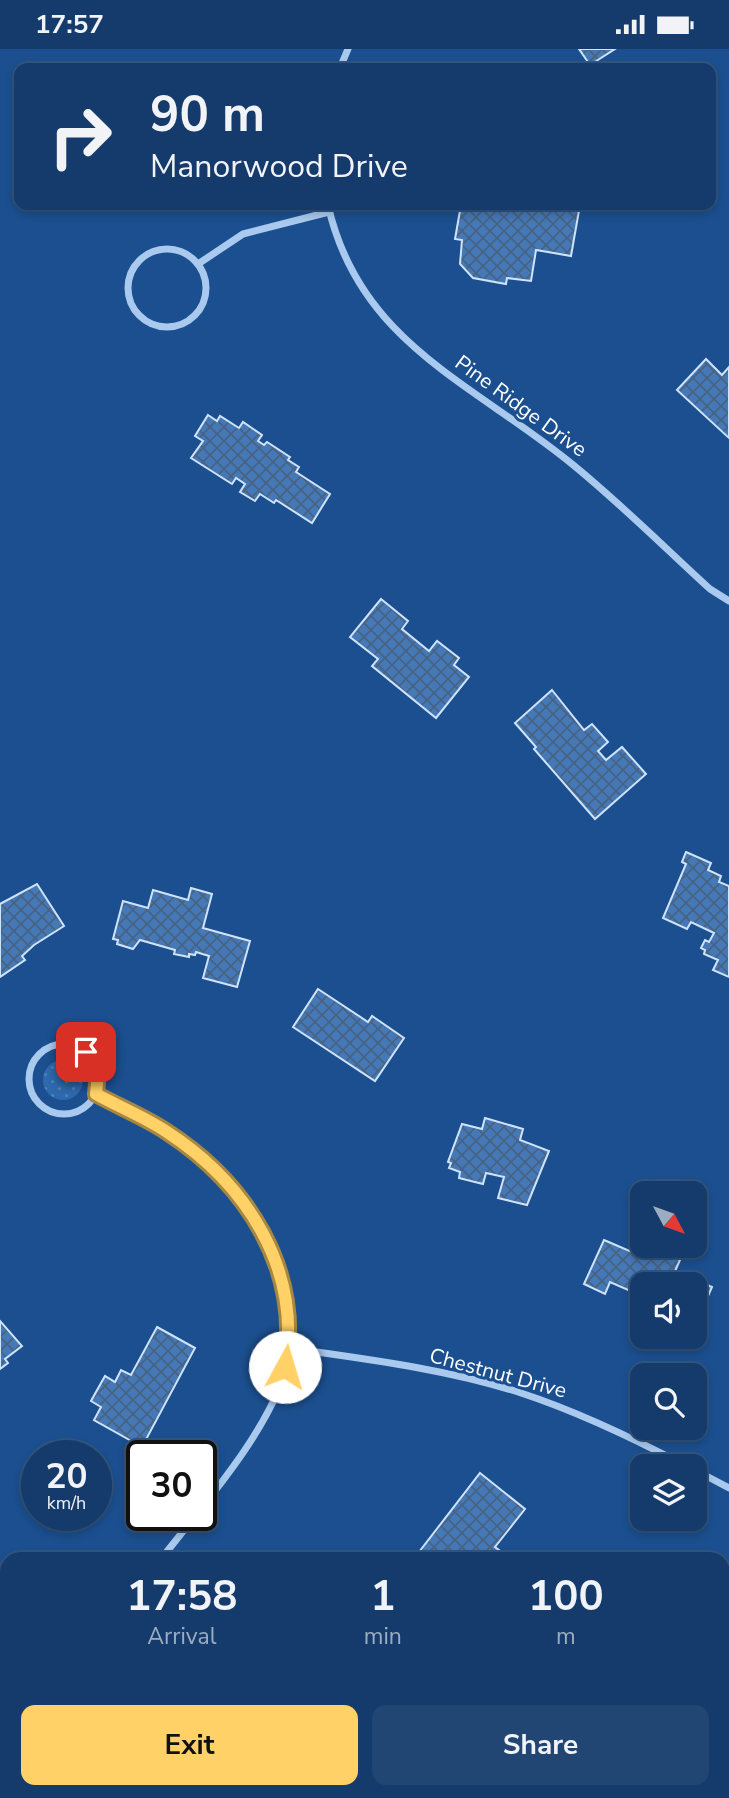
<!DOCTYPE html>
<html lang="en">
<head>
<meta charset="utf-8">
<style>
  :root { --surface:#143b6b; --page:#214673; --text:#f1f3f6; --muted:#9dadc1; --line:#33557e; --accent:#ffd166 }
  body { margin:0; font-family:"Nunito Sans",sans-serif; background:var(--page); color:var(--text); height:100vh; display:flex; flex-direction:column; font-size:26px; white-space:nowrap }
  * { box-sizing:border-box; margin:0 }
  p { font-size:23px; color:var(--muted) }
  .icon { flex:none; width:38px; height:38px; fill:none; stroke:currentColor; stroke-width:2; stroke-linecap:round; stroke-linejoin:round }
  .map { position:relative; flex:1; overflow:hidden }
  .panel { position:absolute; left:0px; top:1503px; width:730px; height:247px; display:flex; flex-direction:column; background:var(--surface); border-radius:21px 21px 0 0; box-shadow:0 4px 10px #0003,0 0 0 2px var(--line) }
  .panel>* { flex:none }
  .top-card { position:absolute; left:14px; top:14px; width:702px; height:147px; border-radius:14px; box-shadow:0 4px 10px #0003,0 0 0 2px var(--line); background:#143b6b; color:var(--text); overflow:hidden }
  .needle { width:46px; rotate:131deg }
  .fabs { position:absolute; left:630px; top:1132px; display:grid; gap:14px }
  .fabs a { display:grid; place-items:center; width:77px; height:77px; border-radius:14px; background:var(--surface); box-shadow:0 4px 10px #0003,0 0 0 2px var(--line); font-size:35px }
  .speed { position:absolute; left:21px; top:1391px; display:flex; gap:14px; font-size:35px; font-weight:700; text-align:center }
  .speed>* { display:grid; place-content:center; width:91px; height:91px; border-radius:50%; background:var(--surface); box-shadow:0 4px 10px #0003,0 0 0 2px var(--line); line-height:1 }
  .speed small { font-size:18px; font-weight:400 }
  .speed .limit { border:4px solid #111; border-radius:10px; background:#fff; color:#111 }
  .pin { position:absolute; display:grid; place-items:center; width:60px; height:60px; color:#fff; margin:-30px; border-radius:14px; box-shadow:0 4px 10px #0006 }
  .me { position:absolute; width:77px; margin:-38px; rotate:6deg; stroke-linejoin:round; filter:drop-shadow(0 0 5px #0008) }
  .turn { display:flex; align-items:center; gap:24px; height:147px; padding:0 21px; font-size:32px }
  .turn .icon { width:91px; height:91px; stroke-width:2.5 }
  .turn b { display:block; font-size:49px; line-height:60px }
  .eta { display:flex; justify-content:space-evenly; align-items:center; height:119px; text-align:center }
  .eta b { font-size:42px; font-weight:700; line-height:49px }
  .primary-button { display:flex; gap:14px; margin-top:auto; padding:14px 21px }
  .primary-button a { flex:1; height:80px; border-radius:14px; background:var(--accent); color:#111; font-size:28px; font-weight:700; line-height:80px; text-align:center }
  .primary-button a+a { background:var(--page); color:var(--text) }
  .status { display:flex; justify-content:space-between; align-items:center; height:49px; padding:0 35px; background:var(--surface); direction:ltr }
  .status svg { height:19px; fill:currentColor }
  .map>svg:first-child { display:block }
  .grass { fill:url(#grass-dots) }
  .building { fill:url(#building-cross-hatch); stroke:#cfe3fa; stroke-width:2 }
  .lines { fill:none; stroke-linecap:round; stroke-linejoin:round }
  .minor { stroke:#a9c9ee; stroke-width:7 }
  .route-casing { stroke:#a68842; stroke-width:18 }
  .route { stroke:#ffd166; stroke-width:12 }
  .labels { text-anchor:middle; stroke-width:6; stroke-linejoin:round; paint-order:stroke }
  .street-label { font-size:21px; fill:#fff; stroke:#1b4f8f }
</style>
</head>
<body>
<div class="status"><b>17:57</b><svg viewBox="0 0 49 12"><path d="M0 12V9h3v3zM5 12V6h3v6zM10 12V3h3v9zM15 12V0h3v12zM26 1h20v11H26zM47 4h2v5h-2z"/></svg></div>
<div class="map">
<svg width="729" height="1749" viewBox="0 0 729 1749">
  <defs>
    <pattern id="grass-dots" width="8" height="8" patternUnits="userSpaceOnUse" patternTransform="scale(1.75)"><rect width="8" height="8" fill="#2e69ad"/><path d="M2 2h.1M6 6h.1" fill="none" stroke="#4d80b9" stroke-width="1.8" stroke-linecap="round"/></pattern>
    <pattern id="building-cross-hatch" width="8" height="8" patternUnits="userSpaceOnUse" patternTransform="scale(1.75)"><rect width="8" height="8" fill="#4478b7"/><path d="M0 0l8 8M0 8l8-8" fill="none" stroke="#486282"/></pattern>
  </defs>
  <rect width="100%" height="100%" fill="#1b4f8f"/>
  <circle class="grass" cx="63" cy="1031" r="20"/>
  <g class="building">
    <path d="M579,0H615L590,16Z"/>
    <path d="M461,156H580L571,207L536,201L531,232L507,229L506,235L473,229L460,215L462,191L455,190Z"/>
    <path d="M706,310L722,326L729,318V389L677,341Z"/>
    <path d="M208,366L217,372L220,367L239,379L243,373L262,386L258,392L264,396L267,393L290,408L288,411L299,418L296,423L330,445L312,474L276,451L274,454L260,445L255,452L240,443L245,435L236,429L232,435L191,409L203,392L195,387Z"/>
    <path d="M381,550L408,572L402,580L429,602L437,592L459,609L454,616L469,628L436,669L372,617L378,610L350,588Z"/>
    <path d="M552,641L584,681L592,675L608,693L598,702L606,711L622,698L646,725L595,770L534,700L536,698L515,674Z"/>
    <path d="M686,803L711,814L708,821L721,827L719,833L729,837V928L713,921L718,911L704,905L705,901L701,899L705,891L709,893L714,884L691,873L687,880L663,869L686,815L682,813Z"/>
    <path d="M37,835L64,877L34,896L22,907L25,911L0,928V855Z"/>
    <path d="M191,839L212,845L203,879L250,892L237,938L203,929L209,907L196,903L195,906L189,905V908L174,905L175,901L140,891L133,900L117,895L118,891L113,890L123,852L148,859L153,841L188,851Z"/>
    <path d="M318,940L368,973L372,967L404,989L375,1032L293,978Z"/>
    <path d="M485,1069L523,1080L520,1091L549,1102L527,1156L498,1149L504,1128L486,1124L483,1135L459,1129L460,1123L449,1119L451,1114L448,1113L462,1075L482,1080Z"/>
    <path d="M604,1191L648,1210L653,1200L680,1211L675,1222L712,1238L695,1277V1236H642V1247L610,1233L605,1245L584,1235Z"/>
    <path d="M0,1272L22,1297L5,1310L8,1314L0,1320Z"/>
    <path d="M157,1278L195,1299L142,1398L94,1371L101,1358L91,1352L105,1327L115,1333L121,1321L131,1326Z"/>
    <path d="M480,1424L525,1460L495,1498L511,1510H428L419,1503Z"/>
    <path d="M99,1743H186L180,1749H94Z"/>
  </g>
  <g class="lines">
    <g class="minor">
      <path d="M340,19L348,0"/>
      <path d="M328,156C359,294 473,334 572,415C620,454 664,498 710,540L729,552"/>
      <circle cx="167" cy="239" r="39"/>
      <path d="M198,215L243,185L329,163"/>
      <circle cx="64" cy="1030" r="35"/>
      <path d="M96,1045C190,1095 261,1133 284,1246C291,1276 291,1311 279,1340C260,1384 230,1423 201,1460"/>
      <path d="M288,1299C365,1310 447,1320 521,1344C579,1363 633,1389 688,1418"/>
      <path d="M695,1421L729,1439"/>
      <path d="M161,1510L196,1466"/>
      <path d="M0,1688L7,1681"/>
    </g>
  </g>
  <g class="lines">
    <defs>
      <path id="route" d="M86,1003L98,1023L96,1045C119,1058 145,1068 167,1083C247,1135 302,1221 285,1318"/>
    </defs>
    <use href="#route" class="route-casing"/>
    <use href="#route" class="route"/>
  </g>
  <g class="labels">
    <g class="street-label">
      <text transform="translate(521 357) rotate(36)" y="7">Pine Ridge Drive</text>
      <text transform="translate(498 1324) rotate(15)" y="7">Chestnut Drive</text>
    </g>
  </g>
</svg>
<div class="fabs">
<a><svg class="needle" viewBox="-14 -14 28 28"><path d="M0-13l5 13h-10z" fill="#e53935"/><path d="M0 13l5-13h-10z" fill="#9dadc1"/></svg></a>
<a><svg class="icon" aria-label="sound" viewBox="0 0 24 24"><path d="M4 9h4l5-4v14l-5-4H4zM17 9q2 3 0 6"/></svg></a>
<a><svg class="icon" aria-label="search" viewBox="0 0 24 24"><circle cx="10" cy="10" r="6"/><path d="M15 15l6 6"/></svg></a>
<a><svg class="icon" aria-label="layers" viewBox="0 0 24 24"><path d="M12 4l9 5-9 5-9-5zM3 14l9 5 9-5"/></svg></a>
</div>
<div class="speed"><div>20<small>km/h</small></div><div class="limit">30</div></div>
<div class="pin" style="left:86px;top:1003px;background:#d93025"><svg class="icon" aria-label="arrive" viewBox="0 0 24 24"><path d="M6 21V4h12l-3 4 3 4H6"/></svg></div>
<svg class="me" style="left:285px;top:1318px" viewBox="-20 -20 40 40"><circle r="19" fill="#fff"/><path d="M0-13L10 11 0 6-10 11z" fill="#ffd166"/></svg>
<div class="top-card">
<div class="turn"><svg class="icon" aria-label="right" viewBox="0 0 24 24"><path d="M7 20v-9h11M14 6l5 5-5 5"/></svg><div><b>90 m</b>Manorwood Drive</div></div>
</div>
<section class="panel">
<div class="eta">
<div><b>17:58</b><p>Arrival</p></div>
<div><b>1</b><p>min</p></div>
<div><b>100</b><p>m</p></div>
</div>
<div class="primary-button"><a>Exit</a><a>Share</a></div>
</section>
</div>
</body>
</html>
